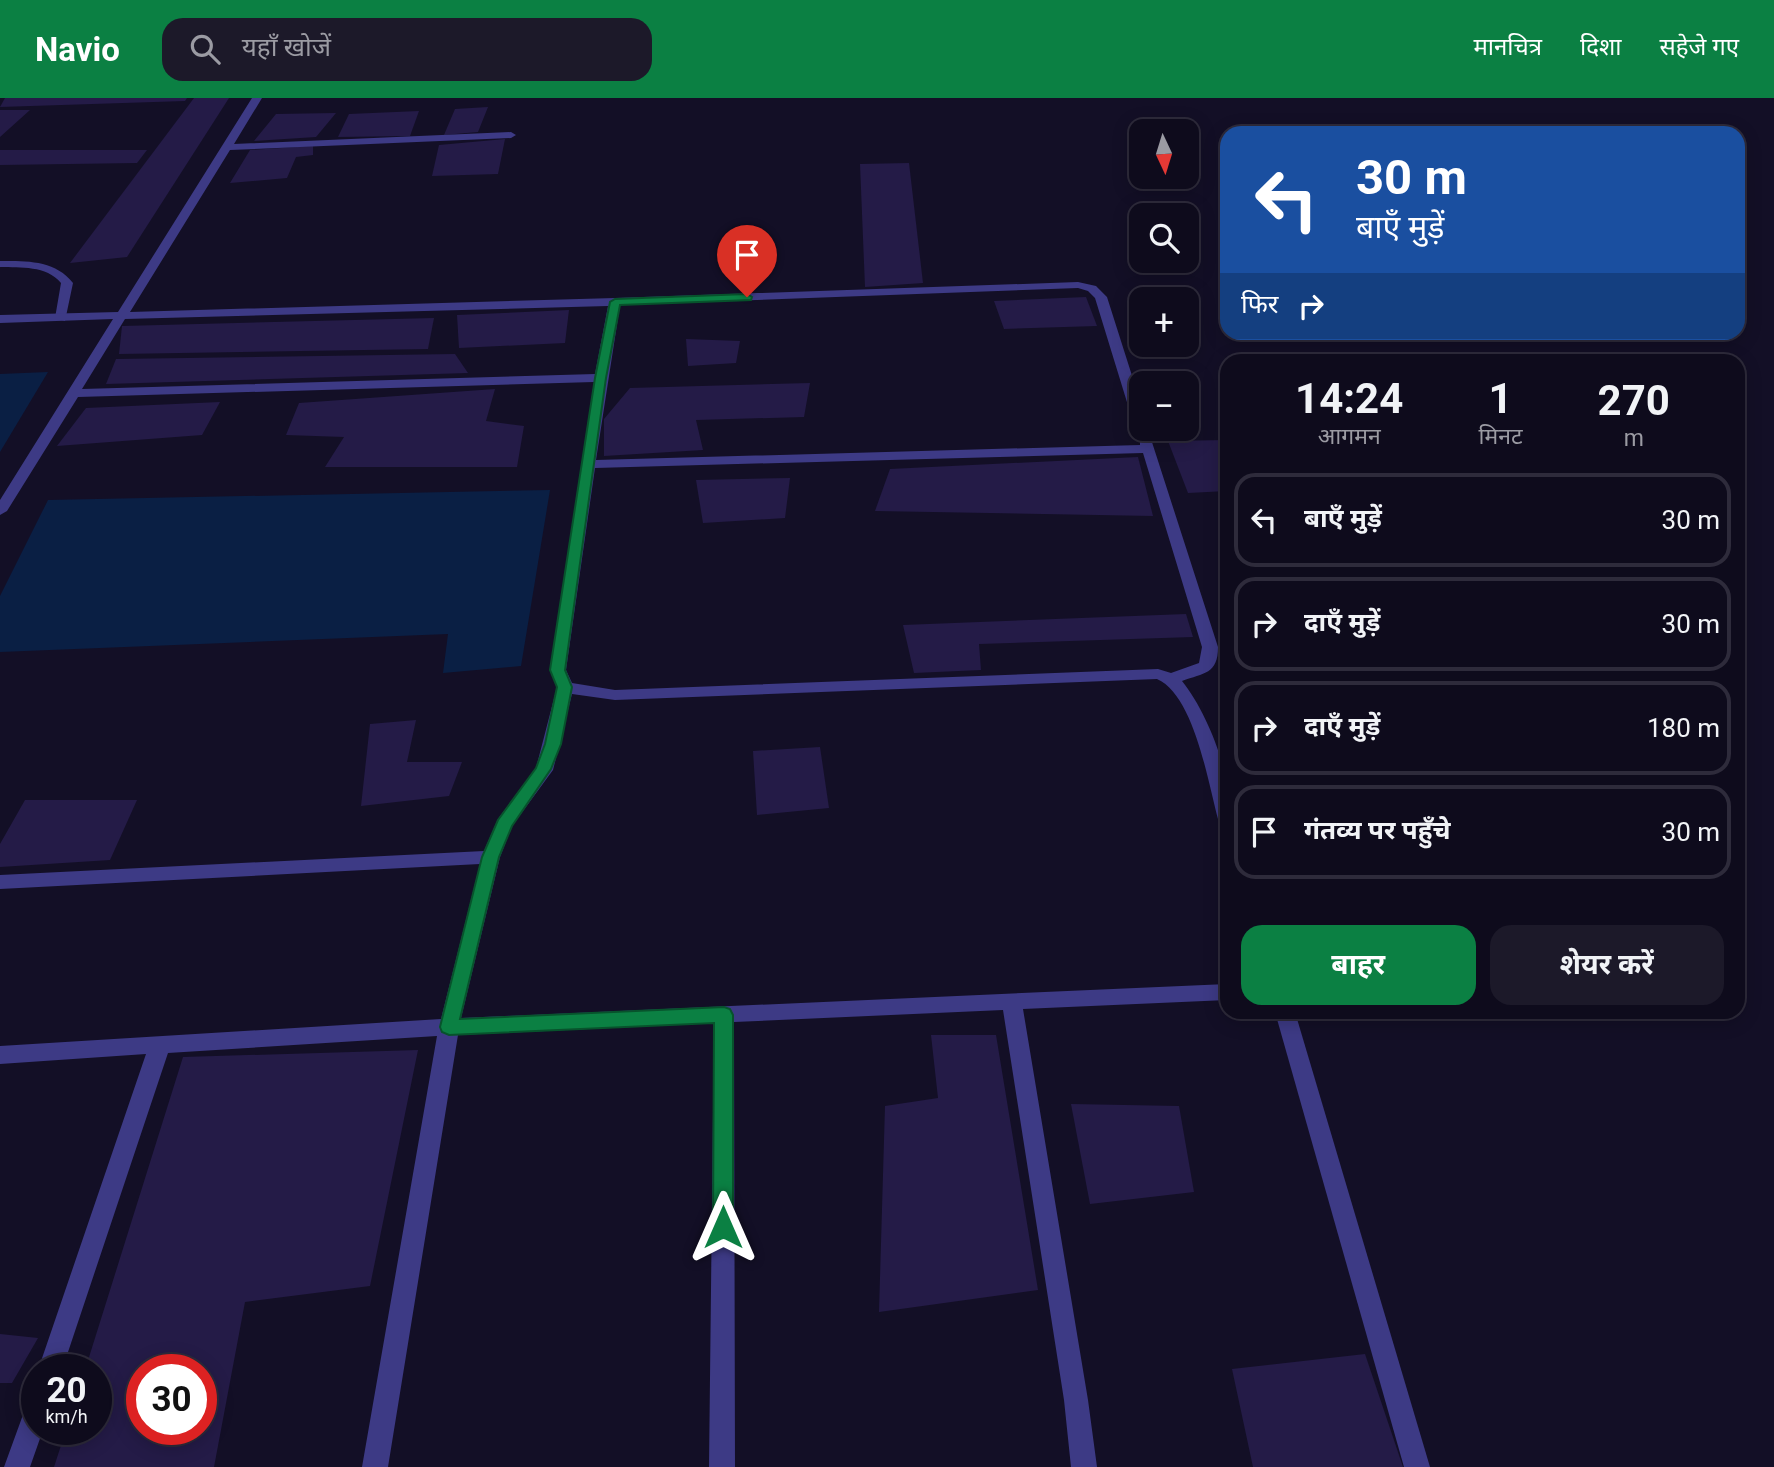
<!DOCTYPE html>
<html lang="hi">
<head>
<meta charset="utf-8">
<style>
  :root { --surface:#0e0b1c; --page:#1c1929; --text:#f1f3f6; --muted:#9b9ba3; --line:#2e2b3b; --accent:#0b8043 }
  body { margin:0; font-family:Roboto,"Noto Sans Devanagari",sans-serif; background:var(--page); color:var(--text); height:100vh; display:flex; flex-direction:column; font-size:26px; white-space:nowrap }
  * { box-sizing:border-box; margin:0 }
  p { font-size:23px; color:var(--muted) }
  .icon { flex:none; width:38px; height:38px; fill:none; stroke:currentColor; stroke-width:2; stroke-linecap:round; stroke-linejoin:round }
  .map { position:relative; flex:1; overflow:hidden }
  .drawer { position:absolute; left:1220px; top:256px; width:525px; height:665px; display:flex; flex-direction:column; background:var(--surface); border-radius:21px; box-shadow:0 4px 18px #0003,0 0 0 2px var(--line) }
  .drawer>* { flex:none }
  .banner { position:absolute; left:1220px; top:28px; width:525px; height:214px; border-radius:21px; box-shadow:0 4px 18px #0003,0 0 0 2px var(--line); background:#1a4fa0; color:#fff; overflow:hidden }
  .needle { width:46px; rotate:176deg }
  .fabs { position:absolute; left:1129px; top:21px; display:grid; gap:14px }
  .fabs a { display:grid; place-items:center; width:70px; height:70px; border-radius:14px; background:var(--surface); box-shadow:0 4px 18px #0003,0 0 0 2px var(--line); font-size:35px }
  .speed { position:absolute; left:21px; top:1256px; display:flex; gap:14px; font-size:35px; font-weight:700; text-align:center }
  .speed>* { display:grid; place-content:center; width:91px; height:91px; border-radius:50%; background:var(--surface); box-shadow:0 4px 18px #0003,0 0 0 2px var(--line); line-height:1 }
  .speed small { font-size:18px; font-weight:400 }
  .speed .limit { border:10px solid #d22; background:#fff; color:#111 }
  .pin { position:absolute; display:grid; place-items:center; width:60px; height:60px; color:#fff; margin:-72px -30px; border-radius:50% 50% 50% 0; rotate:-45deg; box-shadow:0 0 7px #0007 }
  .pin .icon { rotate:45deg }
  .me { position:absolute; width:77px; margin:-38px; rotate:0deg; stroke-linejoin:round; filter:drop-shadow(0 0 5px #0008) }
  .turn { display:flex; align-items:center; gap:24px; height:147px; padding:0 21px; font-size:32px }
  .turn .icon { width:91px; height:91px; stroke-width:2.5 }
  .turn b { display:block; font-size:49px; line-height:60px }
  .then { display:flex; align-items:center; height:66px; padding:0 21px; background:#0003; gap:14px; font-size:26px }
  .eta { display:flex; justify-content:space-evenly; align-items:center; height:119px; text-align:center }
  .eta b { font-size:42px; font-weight:700; line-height:49px }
  .button { display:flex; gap:14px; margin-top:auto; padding:14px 21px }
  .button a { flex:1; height:80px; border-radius:21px; background:var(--accent); color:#fff; font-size:28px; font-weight:700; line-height:80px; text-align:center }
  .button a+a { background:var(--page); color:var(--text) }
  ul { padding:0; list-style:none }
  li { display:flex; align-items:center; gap:21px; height:94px; margin:0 14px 10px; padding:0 7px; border:4px solid var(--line); border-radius:21px }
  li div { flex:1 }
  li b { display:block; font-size:26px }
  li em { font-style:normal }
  header { display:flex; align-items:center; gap:42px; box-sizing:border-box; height:98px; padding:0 35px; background:var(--accent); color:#fff }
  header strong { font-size:33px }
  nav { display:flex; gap:38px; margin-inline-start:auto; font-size:24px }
  .search { width:490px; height:63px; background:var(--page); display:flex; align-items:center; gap:18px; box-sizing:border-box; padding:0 24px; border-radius:21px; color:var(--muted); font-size:26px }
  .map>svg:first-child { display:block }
  .water { fill:#0a1f44 }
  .building { fill:#241b47; fill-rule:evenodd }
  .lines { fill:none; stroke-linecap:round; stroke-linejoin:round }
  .lane { fill:#3d3a85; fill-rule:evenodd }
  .street { fill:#3d3a85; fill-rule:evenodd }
  .route { fill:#0b8043; stroke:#07532c; stroke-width:2 }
</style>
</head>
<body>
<header>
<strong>Navio</strong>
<div class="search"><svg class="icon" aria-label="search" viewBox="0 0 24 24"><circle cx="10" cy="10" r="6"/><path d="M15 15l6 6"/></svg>यहाँ खोजें</div>
<nav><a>मानचित्र</a><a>दिशा</a><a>सहेजे गए</a></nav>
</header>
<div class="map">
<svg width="1774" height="1369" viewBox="0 0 1774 1369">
  <rect width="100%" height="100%" fill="#130f26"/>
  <g class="water">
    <path d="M48,274L0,354V276Z"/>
    <path d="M550,392L521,568L443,575L448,536L0,554V498L48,402Z"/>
  </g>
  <g class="building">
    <path d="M5,0H187L185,3L0,9Z"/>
    <path d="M194,0H229L127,159L70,165Z"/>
    <path d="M488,9L478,34L444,37L455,11Z"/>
    <path d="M0,12H30L0,39Z"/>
    <path d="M419,13L410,38L338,39L349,16Z"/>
    <path d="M336,15L316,39L254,43L276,16Z"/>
    <path d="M505,41L498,76L432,78L439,47Z"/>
    <path d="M313,48V57L296,59L287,80L230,85L250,52Z"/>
    <path d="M0,52H147L137,65L0,67Z"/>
    <path d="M909,65L923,185L865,189L860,66Z"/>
    <path d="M1086,199L1097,228L1004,231L994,203Z"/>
    <path d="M569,212L565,245L459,250L457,217Z"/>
    <path d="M434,220L428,251L119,256L122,228Z"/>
    <path d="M686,241L740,243L736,265L688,268Z"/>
    <path d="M455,256L468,275L106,286L116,261Z"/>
    <path d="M810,285L804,319L696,322L703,352L604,358V321L630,290Z"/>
    <path d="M495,291L486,323L524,328L517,369H325L344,339L286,337L299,305Z"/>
    <path d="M220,304L202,337L57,348L86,310Z"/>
    <path d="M1227,342V393L1188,395L1168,343Z"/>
    <path d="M1138,359L1153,418L875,413L890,371Z"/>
    <path d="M790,380L785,420L703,425L696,382Z"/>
    <path d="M1186,516L1193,539L979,546L981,572L914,575L903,527Z"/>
    <path d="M416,622L407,664H462L449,698L361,708L370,626Z"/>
    <path d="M820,649L829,710L757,717L753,653Z"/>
    <path d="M25,702H137L110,762L0,769V746Z"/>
    <path d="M931,937H996L1038,1192L879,1214L885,1008L938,1000Z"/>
    <path d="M418,952L370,1188L245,1204L214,1369H54L66,1332H96V1272H85L183,959ZM142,1272H201V1332H142Z"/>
    <path d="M1071,1006L1179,1008L1194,1094L1090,1106Z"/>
    <path d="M0,1236L38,1240L12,1285H0Z"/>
    <path d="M1365,1256L1403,1369H1253L1232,1271Z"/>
  </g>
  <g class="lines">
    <path class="lane" d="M0,163C27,163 55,162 73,185L65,223L55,220L61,185C46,167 21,170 0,169Z"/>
    <g class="street">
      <path d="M252,0H262L234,46L511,34L516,37L511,40L230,52L130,214L615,200L1078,184L1096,188L1107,199L1141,306L1142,331L1134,327L1095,200L1088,193L1078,190L620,207L596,362L1140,347V338H1150L1218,549C1218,576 1204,575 1182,583C1203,609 1223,656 1227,689C1228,701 1227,715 1227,727L1221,726L1218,721C1208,684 1194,597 1157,581L615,602L572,596L553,672L512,728L500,759L461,920L1227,886V902L1023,911L1088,1302L1097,1369H1071L1064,1302L1003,912L734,924L735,1369H709L714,925L458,937L388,1369H362L437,938L168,955L62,1272H38L146,956L0,966V948L441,921L480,766L0,791V777L484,753L498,721L536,670L557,589L550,572L594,284L78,299L7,413L0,417V402L113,221L0,225V217L118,214ZM608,208L595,276L82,291L125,221ZM1143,355L1202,549L1199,565L1171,575L1158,571L615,592L572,585L566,572L595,370Z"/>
      <path d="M1275,914H1295L1430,1369H1404Z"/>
      <path d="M37,1300V1332H43L30,1369H4L28,1303Z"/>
    </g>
  </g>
  <path class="route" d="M747,196L752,199L751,202L620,207L606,280L565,572L572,589L561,646L551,671L512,728L499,759L460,921L724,909L730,911L733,917V1129L730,1136L723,1139L716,1136L713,1129L714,925L449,937L442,934L440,929L482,759L498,722L536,670L545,646L557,589L550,572L595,280L610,204L615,201Z"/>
</svg>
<div class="fabs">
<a><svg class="needle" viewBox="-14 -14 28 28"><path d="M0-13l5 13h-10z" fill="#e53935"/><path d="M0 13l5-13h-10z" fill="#9b9ba3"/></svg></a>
<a><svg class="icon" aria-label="search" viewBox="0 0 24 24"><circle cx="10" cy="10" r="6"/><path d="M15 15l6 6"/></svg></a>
<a>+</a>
<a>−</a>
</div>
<div class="speed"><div>20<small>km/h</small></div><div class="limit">30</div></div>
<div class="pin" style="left:747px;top:199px;background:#d93025"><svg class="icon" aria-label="arrive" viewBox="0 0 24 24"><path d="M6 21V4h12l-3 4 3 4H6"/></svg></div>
<svg class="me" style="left:723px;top:1129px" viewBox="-20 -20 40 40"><path d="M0-17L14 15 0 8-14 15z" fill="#0b8043" stroke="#fff" stroke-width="4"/></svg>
<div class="banner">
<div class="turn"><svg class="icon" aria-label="left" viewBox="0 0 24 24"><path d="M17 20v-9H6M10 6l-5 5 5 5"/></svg><div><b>30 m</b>बाएँ मुड़ें</div></div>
<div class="then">फिर<svg class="icon" aria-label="right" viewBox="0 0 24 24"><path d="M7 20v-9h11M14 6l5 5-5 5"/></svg></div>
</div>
<section class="drawer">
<div class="eta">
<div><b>14:24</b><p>आगमन</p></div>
<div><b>1</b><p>मिनट</p></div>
<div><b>270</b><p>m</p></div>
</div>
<ul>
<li><svg class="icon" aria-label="left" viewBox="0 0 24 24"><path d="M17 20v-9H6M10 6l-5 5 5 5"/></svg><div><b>बाएँ मुड़ें</b></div><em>30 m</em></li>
<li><svg class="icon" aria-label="right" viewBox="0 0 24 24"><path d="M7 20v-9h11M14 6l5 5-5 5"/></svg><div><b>दाएँ मुड़ें</b></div><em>30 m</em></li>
<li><svg class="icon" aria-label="right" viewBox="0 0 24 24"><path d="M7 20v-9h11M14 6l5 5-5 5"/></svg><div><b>दाएँ मुड़ें</b></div><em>180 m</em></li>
<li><svg class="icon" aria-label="arrive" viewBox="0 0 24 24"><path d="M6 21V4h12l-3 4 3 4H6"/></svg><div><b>गंतव्य पर पहुँचे</b></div><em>30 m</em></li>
</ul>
<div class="button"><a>बाहर</a><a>शेयर करें</a></div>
</section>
</div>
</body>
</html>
